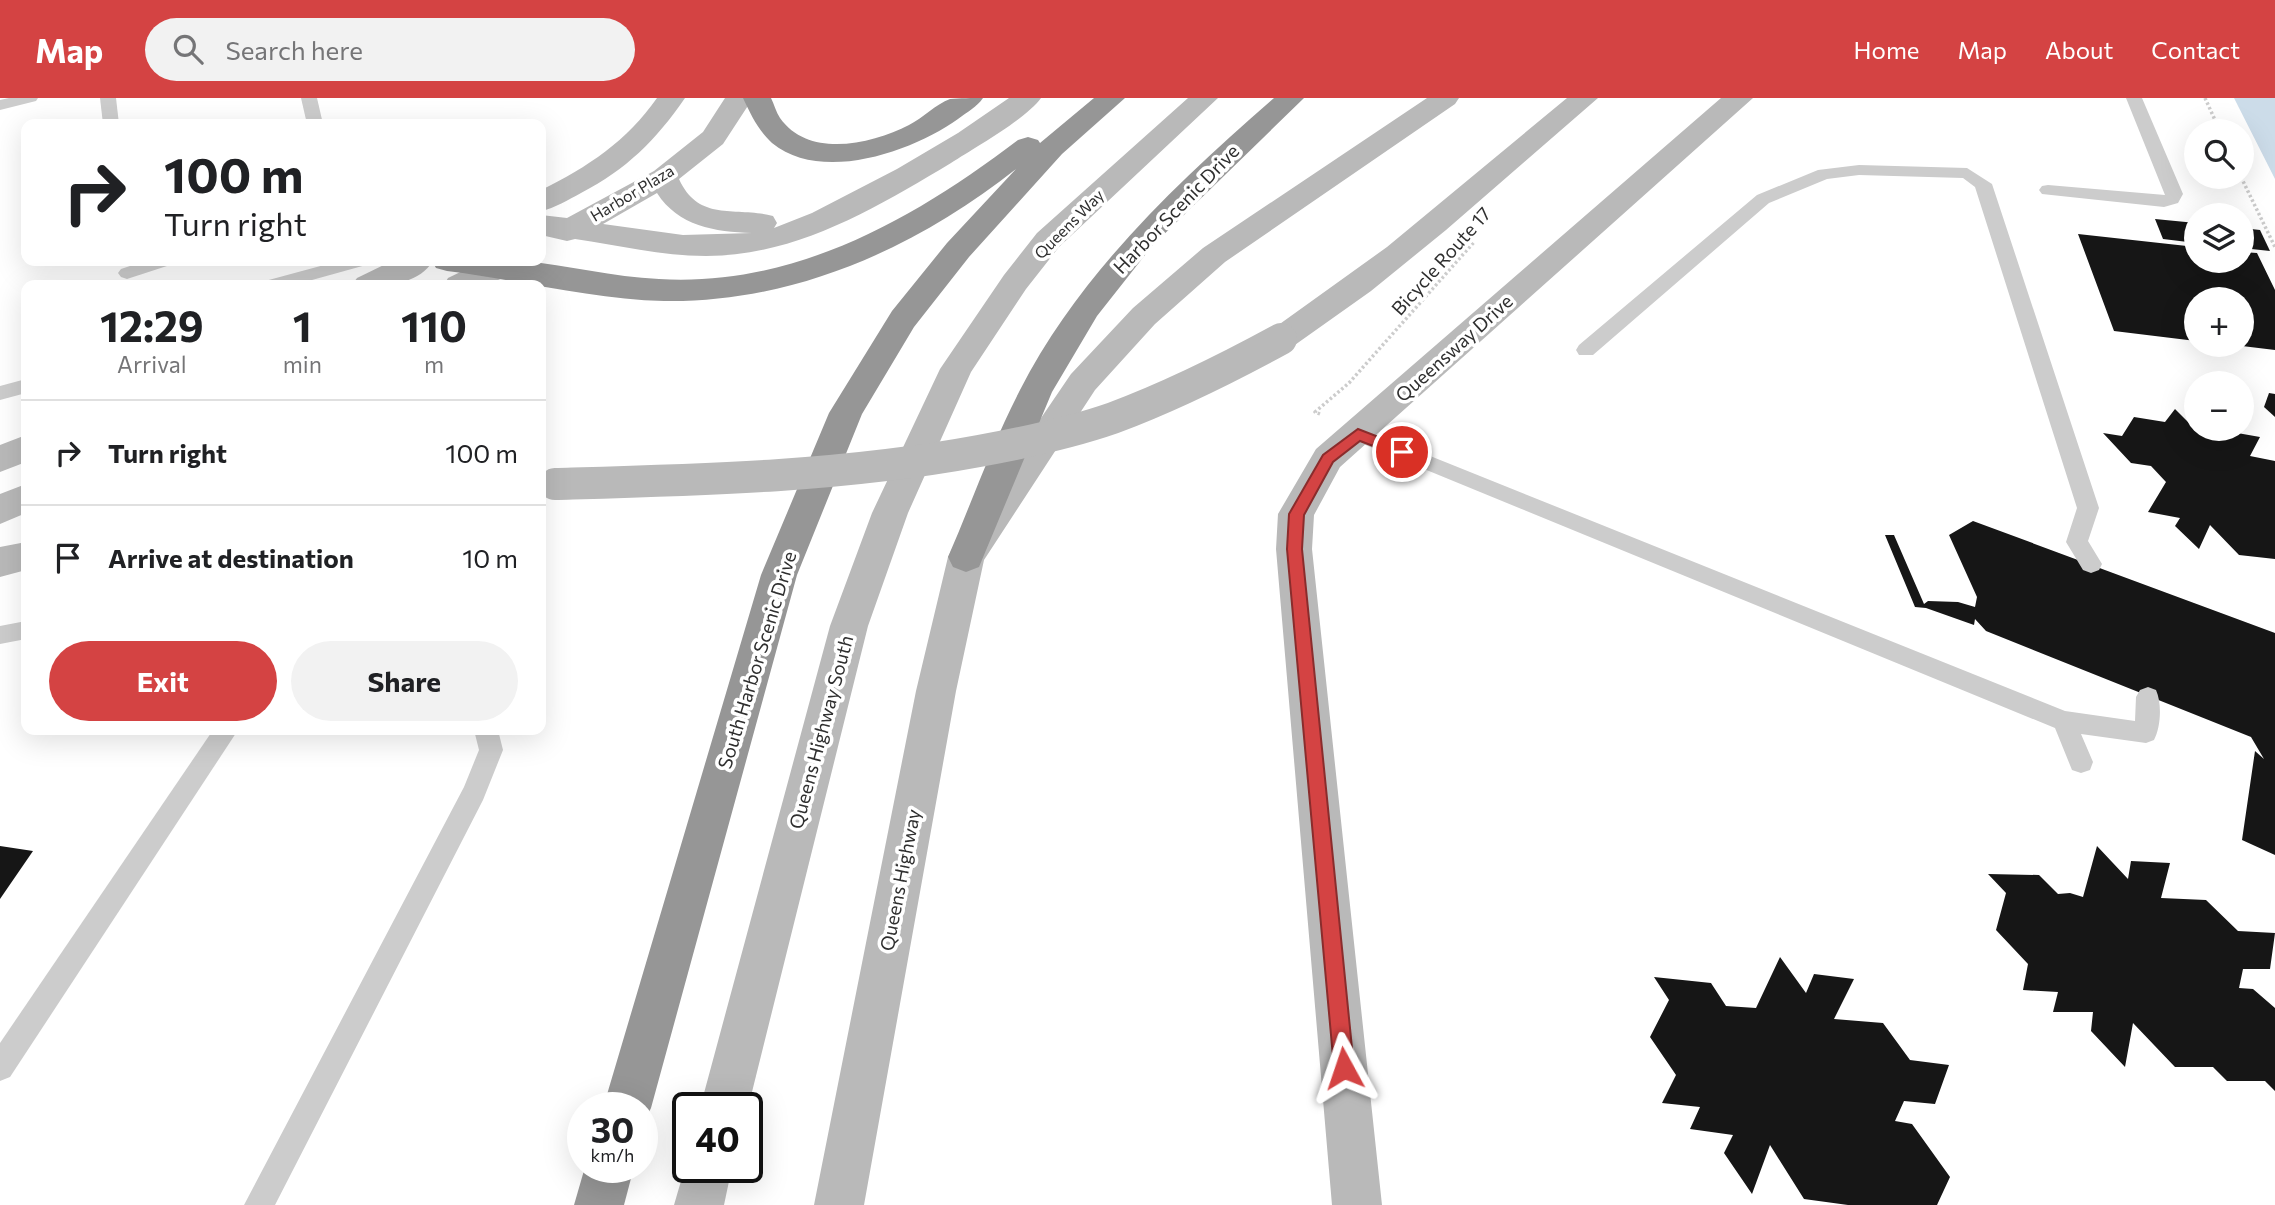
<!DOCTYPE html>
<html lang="en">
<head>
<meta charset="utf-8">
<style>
  :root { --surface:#fff; --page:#f2f2f2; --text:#202124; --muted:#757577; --line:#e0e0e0; --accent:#d44343 }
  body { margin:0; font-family:Commissioner,sans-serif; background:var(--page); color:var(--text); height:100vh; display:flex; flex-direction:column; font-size:26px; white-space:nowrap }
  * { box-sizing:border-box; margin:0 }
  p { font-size:23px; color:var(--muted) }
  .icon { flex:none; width:38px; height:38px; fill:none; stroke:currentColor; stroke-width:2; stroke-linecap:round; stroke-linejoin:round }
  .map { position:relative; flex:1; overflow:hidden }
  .sheet { position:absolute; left:21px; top:182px; width:525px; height:455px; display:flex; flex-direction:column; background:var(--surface); border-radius:14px; box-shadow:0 7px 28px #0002 }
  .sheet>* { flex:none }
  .hud { position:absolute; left:21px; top:21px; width:525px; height:147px; border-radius:14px; box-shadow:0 7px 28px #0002; background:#fff; color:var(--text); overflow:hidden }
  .buttons { position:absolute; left:2184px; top:21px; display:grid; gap:14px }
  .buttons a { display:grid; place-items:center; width:70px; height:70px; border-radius:50%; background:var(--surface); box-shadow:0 7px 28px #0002; font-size:35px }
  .speed { position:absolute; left:567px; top:994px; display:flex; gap:14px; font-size:35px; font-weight:700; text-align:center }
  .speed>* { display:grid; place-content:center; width:91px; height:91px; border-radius:50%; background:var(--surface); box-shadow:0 7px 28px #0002; line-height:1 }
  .speed small { font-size:18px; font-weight:400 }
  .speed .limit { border:4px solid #111; border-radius:10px; background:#fff; color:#111 }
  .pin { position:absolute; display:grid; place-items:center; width:60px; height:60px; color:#fff; margin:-30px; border:4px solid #fff; border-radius:50%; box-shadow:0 2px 7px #0007 }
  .me { position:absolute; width:77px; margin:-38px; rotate:355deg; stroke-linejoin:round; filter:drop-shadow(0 0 5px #0008) }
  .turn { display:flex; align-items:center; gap:24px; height:147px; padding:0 28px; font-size:32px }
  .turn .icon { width:91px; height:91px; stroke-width:2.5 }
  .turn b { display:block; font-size:49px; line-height:60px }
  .eta { display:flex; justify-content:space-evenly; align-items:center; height:119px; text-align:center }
  .eta b { font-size:42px; font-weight:700; line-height:49px }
  .button { display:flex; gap:14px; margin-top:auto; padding:14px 28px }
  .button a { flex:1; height:80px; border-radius:42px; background:var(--accent); color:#fff; font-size:28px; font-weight:700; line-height:80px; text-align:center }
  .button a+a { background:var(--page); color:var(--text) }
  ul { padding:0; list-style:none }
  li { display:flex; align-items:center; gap:21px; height:105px; padding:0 28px; border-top:2px solid var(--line) }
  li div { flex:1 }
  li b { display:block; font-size:26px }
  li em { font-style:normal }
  header { display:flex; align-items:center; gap:42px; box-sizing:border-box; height:98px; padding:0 35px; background:var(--accent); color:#fff }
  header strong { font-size:33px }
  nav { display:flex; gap:38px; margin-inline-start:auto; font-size:24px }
  .search { width:490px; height:63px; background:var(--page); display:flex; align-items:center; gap:18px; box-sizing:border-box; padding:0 24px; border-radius:38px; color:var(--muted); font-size:26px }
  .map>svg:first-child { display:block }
  .water { fill:#ccdce9 }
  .building { fill:#161616 }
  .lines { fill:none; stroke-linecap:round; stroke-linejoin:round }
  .path { stroke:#ccc; stroke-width:3.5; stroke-dasharray:2.5 2.5; stroke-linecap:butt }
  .lane { fill:#ccc; fill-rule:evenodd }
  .secondary { fill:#b9b9b9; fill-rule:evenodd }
  .highway { fill:#969696; fill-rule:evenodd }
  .secondary-bridge { stroke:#b9b9b9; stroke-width:32 }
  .route { fill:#d44343; stroke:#8a2c2c; stroke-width:2 }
  .labels { text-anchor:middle; stroke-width:7; stroke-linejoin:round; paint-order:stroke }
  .far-street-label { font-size:16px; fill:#2f2f2f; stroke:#fff }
  .street-label { font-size:19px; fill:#2f2f2f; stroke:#fff }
</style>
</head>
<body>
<header>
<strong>Map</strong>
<div class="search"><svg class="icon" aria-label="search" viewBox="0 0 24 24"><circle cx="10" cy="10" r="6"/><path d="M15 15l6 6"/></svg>Search here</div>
<nav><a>Home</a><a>Map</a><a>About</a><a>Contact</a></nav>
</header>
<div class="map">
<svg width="2275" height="1107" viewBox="0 0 2275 1107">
  <rect width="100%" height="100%" fill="#fff"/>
  <path class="water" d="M2234,0H2275V81L2274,79Z"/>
  <g class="building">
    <path d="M2155,121L2196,125V145L2163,141Z"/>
    <path d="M2242,130L2260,132L2270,153L2242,150Z"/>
    <path d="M2078,136L2196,149V163H2242V154L2257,155L2275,192V252L2242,248V201H2196V243L2114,233Z"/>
    <path d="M2269,295L2275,296V319L2264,309Z"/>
    <path d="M2175,311L2194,330L2196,327V331H2211L2222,342L2226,333L2260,339L2250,358L2275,363V461L2239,457L2210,427L2199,451L2175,428L2180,420L2148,414L2166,384L2151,368L2131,365L2103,335L2122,338L2134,319L2165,324Z"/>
    <path d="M1973,423L2275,535V757L2242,742L2255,653L2264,661L2251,639L1986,533L1975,521L1974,527L1926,510L1915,509L1885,437H1894L1924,506L1928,503L1958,504L1975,509L1977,499L1949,437Z"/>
    <path d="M0,748L33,753L0,801Z"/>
    <path d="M2097,748L2128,781L2131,763L2170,765L2161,800L2206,802L2238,833L2275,835L2270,871H2243L2239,890L2253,891L2275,910V993L2265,983H2227L2213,969H2175L2133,925L2125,969L2091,933L2093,914H2053L2058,894L2023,892L2028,866L1996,832L2006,795L1988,776L2039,777L2058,796L2070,795L2083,799Z"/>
    <path d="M1780,859L1806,895L1814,876L1854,881L1834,921L1883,925L1910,962L1949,967L1935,1006L1904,1003L1895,1023L1912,1026L1950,1079L1937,1107H1848L1804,1101L1770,1047L1752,1096L1724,1055L1733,1037L1690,1031L1700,1009L1662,1005L1676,977L1650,939L1669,902L1654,879L1711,885L1726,908L1756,910Z"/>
  </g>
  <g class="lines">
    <g class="path">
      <path d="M2205,0L2220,33"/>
      <path d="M2241,79L2275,149"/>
      <path d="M1320,316L1315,314L1349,285L1475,143"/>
    </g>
    <g class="lane">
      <path d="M9,0H38L36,3L0,12V2Z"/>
      <path d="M100,0H116L119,26H103Z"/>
      <path d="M301,0H317L323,26H307Z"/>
      <path d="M2126,0H2142L2183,96L2178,105L2164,109L2042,96L2039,92L2042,88L2048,87L2165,97Z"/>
      <path d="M1859,67L1967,70L1992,86L2099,410L2088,443L2102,466L2099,472L2091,475L2083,472L2066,444L2077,410L1975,89L1963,80L1859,77L1827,81L1769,105L1593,257H1579L1576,252L1579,247L1757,97L1818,72Z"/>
      <path d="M145,163H173L170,167L127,181L121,179L118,175L121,171Z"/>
      <path d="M339,163H369L366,167L294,187H263L265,183Z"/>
      <path d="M26,281V295L0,302V288Z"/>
      <path d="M1358,329L2065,613L2135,623L2136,599L2140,592L2148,589L2156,592C2162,605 2161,629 2154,642L2146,645L2081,636L2093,664L2090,672L2081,675L2072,672L2055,630L1351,341L1348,336L1351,331Z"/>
      <path d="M26,523V541L0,546V528Z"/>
      <path d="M213,632H238L10,979L0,983V945Z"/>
      <path d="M474,632H498L503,652L483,702L275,1107H244L464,689L479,652Z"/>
    </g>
    <g class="secondary">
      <path d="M657,0H685C656,42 626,72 581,95C568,102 555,110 541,113V92C588,69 627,43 657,0Z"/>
      <path d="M725,0H753L723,46L679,81C699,125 736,108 773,118L777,125L774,130L812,115L897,71L958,35L1009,0H1041C1026,21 974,50 951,65C876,110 796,158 706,158C661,158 618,147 575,141L567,143L541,137V117L567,120L654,73L703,34ZM657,95C678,128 715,134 752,135L683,137L603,126Z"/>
      <path d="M1188,0H1218L1059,149L1026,191L971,274L908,415L868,528L748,1010H700L830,528L872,415L940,271L1004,177L1037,135Z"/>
      <path d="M1427,0H1459L1455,6L1225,164L1155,226L1095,292L984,462L956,593L864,1107H814L916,593L948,459L953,449L1071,276L1133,210L1203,150Z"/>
      <path d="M1567,0H1598L1446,132L1371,193L1292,249L1281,252L1270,249L1265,241L1270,233L1387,149Z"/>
      <path d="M1721,0H1753L1340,369L1314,417L1312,451L1382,1107H1332L1276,451L1278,416L1316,351Z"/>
      <path d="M392,163H433C417,189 379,188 352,187L357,180Z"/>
      <path d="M483,163H523C507,189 470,187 444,187L448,180Z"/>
      <path d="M26,337V364L0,374V347Z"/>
      <path d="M26,386V415L0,426V396Z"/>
      <path d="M26,444V472L0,479V449Z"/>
      <path d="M688,1059V1069H732L724,1107H674Z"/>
    </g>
    <g class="highway">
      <path d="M743,0H771C774,6 776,14 780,20C809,61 872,46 909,27C923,20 936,6 950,1C959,0 973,0 983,0C977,9 967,14 958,21C913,53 822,86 772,45C758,32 751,17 743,0Z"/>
      <path d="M1094,0H1125L1062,56L969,159L914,229L862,316L797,477L651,1010L642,1028V1010H603L761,477L829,315L892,213L947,145L1016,71C915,151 793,205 664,203C591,201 519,182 447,173L436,170L432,163C461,162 493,160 522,163C568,167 613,179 659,181C795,189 914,121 1018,42L1028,39L1038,42L1040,45Z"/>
      <path d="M1274,0H1304L1153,147L1097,218L1052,294L979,469L966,474L953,469L948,459C972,404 992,346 1020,292C1080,175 1176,86 1274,0Z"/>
      <path d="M585,1069H634L624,1107H574Z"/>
    </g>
    <path class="secondary-bridge" d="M555,386C697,382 839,379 979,353C1023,345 1070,335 1113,320C1172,298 1226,271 1281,241"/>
  </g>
  <path class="route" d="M1358,331L1407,350L1409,354L1402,359L1360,343L1333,364L1304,417L1302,451L1354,970L1351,977L1344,980L1337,977L1334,970L1287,451L1289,416L1323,357Z"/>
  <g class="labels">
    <g class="far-street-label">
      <text transform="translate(632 95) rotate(-31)" y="6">Harbor Plaza</text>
      <text transform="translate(1069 126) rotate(-45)" y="6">Queens Way</text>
    </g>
    <g class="street-label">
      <text transform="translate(1176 111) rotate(-46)" y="7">Harbor Scenic Drive</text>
      <text transform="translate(1441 163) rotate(-48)" y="7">Bicycle Route 17</text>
      <text transform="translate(1454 250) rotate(-42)" y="7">Queensway Drive</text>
      <text transform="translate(757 562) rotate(-73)" y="7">South Harbor Scenic Drive</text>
      <text transform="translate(821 634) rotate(-75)" y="7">Queens Highway South</text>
      <text transform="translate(900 782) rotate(-79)" y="7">Queens Highway</text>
    </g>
  </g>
</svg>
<div class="buttons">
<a><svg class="icon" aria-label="search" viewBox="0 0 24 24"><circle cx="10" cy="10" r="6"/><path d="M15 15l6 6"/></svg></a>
<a><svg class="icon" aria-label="layers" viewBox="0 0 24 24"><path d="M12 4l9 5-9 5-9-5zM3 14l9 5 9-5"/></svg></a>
<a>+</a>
<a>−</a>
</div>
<div class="speed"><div>30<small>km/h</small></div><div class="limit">40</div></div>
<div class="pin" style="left:1402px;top:354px;background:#d93025"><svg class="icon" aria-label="arrive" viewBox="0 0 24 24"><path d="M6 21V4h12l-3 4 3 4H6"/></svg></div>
<svg class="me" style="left:1344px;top:970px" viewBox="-20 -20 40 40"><path d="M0-17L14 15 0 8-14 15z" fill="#d44343" stroke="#fff" stroke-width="4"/></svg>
<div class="hud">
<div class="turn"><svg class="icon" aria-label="right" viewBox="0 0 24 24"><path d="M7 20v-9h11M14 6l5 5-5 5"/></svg><div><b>100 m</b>Turn right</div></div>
</div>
<section class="sheet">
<div class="eta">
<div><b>12:29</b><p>Arrival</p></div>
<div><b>1</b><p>min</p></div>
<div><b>110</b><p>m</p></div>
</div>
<ul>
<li><svg class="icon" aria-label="right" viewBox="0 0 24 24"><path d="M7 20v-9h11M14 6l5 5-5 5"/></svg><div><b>Turn right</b></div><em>100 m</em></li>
<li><svg class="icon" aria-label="arrive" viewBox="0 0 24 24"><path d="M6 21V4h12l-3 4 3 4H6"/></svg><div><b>Arrive at destination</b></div><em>10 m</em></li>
</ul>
<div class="button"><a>Exit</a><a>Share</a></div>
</section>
</div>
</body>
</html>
